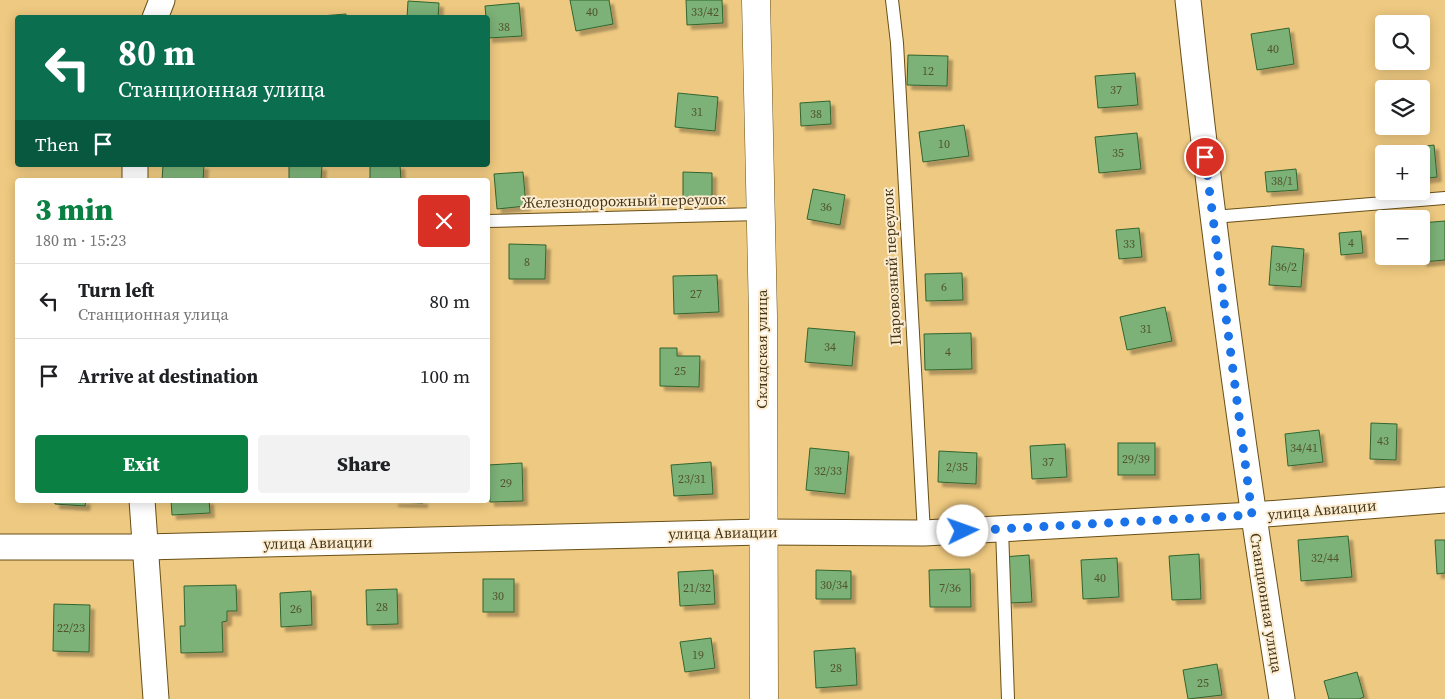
<!DOCTYPE html>
<html lang="en">
<head>
<meta charset="utf-8">
<style>
  :root { --surface:#fff; --page:#f2f2f2; --text:#202124; --muted:#757577; --line:#e0e0e0; --accent:#0b8043 }
  body { margin:0; font-family:"Source Serif 4",serif; background:var(--page); color:var(--text); height:100vh; display:flex; flex-direction:column; font-size:19px; white-space:nowrap }
  * { box-sizing:border-box; margin:0 }
  p { font-size:16px; color:var(--muted) }
  .icon { flex:none; width:28px; height:28px; fill:none; stroke:currentColor; stroke-width:2; stroke-linecap:round; stroke-linejoin:round }
  .map { position:relative; flex:1; overflow:hidden }
  .drawer { position:absolute; left:15px; top:178px; width:475px; height:325px; display:flex; flex-direction:column; background:var(--surface); border-radius:5px; box-shadow:0 2px 12px #0003 }
  .drawer>* { flex:none }
  .hud { position:absolute; left:15px; top:15px; width:475px; height:152px; border-radius:5px; box-shadow:0 2px 12px #0003; background:#0b6e4f; color:#fff; overflow:hidden }
  .controls { position:absolute; left:1375px; top:15px; display:grid; gap:10px }
  .controls a { display:grid; place-items:center; width:55px; height:55px; border-radius:5px; background:var(--surface); box-shadow:0 2px 12px #0003; font-size:25px }
  .pin { position:absolute; display:grid; place-items:center; width:42px; height:42px; color:#fff; margin:-21px; border:2px solid #fff; border-radius:50%; box-shadow:0 1px 5px #0007 }
  .me { position:absolute; width:55px; margin:-28px; rotate:87deg; stroke-linejoin:round; filter:drop-shadow(0 0 4px #0008) }
  .turn { display:flex; align-items:center; gap:18px; height:105px; padding:0 20px; font-size:22px }
  .turn .icon { width:65px; height:65px; stroke-width:2.5 }
  .turn b { display:block; font-size:35px; line-height:42px }
  .then { display:flex; align-items:center; height:48px; padding:0 20px; background:#0003; gap:10px; font-size:19px }
  .round { display:grid; place-items:center; flex:none; width:52px; height:52px; border-radius:5px; background:var(--page) }
  .overview { display:flex; align-items:center; justify-content:space-between; height:85px; padding:0 20px }
  h1 { font-size:30px; font-weight:800; line-height:38px; color:var(--accent) }
  .button { display:flex; gap:10px; margin-top:auto; padding:10px 20px }
  .button a { flex:1; height:58px; border-radius:5px; background:var(--accent); color:#fff; font-size:20px; font-weight:800; line-height:58px; text-align:center }
  .button a+a { background:var(--page); color:var(--text) }
  ul { padding:0; list-style:none }
  li { display:flex; align-items:center; gap:15px; height:75px; padding:0 20px; border-top:1px solid var(--line) }
  li div { flex:1 }
  li b { display:block; font-size:19px }
  li em { font-style:normal }
  .map>svg:first-child { display:block }
  .building { fill:#7bb177; stroke:#326530; filter:url(#shadow) }
  .lines { fill:none; stroke-linecap:round; stroke-linejoin:round }
  .service-casing { stroke:#694f16; stroke-width:14 }
  .minor-casing { stroke:#694f16; stroke-width:27 }
  .tertiary-casing { stroke:#694f16; stroke-width:29 }
  .service { stroke:#fff; stroke-width:12 }
  .minor { stroke:#fff; stroke-width:25 }
  .tertiary { stroke:#fff; stroke-width:28 }
  .route { stroke:#1a73e8; stroke-width:9; stroke-dasharray:0 16.2 }
  .labels { text-anchor:middle; stroke-width:4; stroke-linejoin:round; paint-order:stroke }
  .number-label { font-size:12px; fill:#52542e }
  .street-label { font-size:15px; fill:#443516; stroke:#fcedd2 }
</style>
</head>
<body>
<div class="map">
<svg width="1445" height="699" viewBox="0 0 1445 699">
  <defs>
    <filter id="shadow"><feDropShadow dx="4.5" dy="4.5" stdDeviation="1" flood-color="#0004"/></filter>
  </defs>
  <rect width="100%" height="100%" fill="#eec981"/>
  <g class="building">
    <path d="M570,0H609L613,24L576,31Z"/>
    <path d="M686,0H722L723,23L687,25Z"/>
    <path d="M408,1L439,3L438,18H407Z"/>
    <path d="M519,3L522,36L488,38V18H486L485,6Z"/>
    <path d="M346,14V18H296Z"/>
    <path d="M1289,28L1294,64L1257,70L1251,34Z"/>
    <path d="M908,55L948,56L947,86L907,85Z"/>
    <path d="M1135,73L1138,105L1098,108L1095,76Z"/>
    <path d="M678,93L718,97L715,131L675,127Z"/>
    <path d="M830,101L831,124L801,126L800,103Z"/>
    <path d="M964,125L969,156L923,162L919,132Z"/>
    <path d="M1137,133L1141,169L1099,173L1095,137Z"/>
    <path d="M1434,145L1437,177L1421,179V154H1404V149Z"/>
    <path d="M163,165H204L203,180H162Z"/>
    <path d="M400,165L401,180H370V166Z"/>
    <path d="M289,166H322L321,180H289Z"/>
    <path d="M1296,169L1298,190L1267,192L1265,172Z"/>
    <path d="M523,172L526,206L497,209L494,174Z"/>
    <path d="M683,172L712,173V200H683Z"/>
    <path d="M813,189L845,195L840,225L807,219Z"/>
    <path d="M1445,221V260L1422,262L1421,223Z"/>
    <path d="M1139,228L1142,257L1119,259L1116,230Z"/>
    <path d="M1361,231L1363,253L1341,255L1339,233Z"/>
    <path d="M509,244L546,245L545,279H509Z"/>
    <path d="M1272,246L1304,249L1301,287L1269,285Z"/>
    <path d="M962,273L963,300L926,301L925,274Z"/>
    <path d="M717,275L719,312L674,314L673,276Z"/>
    <path d="M1165,307L1172,341L1127,350L1120,317Z"/>
    <path d="M808,328L855,332L852,366L805,362Z"/>
    <path d="M971,333L972,369L925,370L924,334Z"/>
    <path d="M660,348H677V356H700L699,387L660,386Z"/>
    <path d="M1371,423L1397,424L1396,460L1370,459Z"/>
    <path d="M1319,430L1323,462L1288,466L1285,434Z"/>
    <rect x="1118" y="443" width="37" height="32"/>
    <path d="M1065,444L1067,477L1032,479L1030,446Z"/>
    <path d="M810,448L849,452L845,494L806,490Z"/>
    <path d="M939,451L977,453L976,484L938,482Z"/>
    <path d="M711,462L713,494L674,496L671,465Z"/>
    <path d="M522,463L523,501L490,502L488,465Z"/>
    <path d="M55,500H86L85,506L55,504Z"/>
    <path d="M171,500H209L210,513L172,515Z"/>
    <path d="M394,500H423V503L394,502Z"/>
    <path d="M1348,536L1352,577L1301,581L1298,540Z"/>
    <path d="M1435,540H1445V573L1437,574Z"/>
    <path d="M1199,554L1201,599L1172,600L1169,556Z"/>
    <path d="M1029,555L1032,602L1009,603L1003,557Z"/>
    <path d="M1117,558L1119,597L1083,599L1081,560Z"/>
    <path d="M970,569L971,607H930L929,570Z"/>
    <path d="M713,570L715,604L680,606L678,572Z"/>
    <path d="M816,570L851,571V599H816Z"/>
    <rect x="483" y="579" width="31" height="33"/>
    <path d="M236,585L237,611H227V621L222,622L223,652L181,653L180,626H185L184,586Z"/>
    <path d="M397,589L398,624L367,625L366,590Z"/>
    <path d="M311,591L312,625L281,627L280,593Z"/>
    <path d="M54,604L90,605L89,652L53,651Z"/>
    <path d="M711,638L715,668L685,672L680,642Z"/>
    <path d="M855,648L857,685L816,688L814,651Z"/>
    <path d="M1217,664L1222,695L1188,699L1183,670Z"/>
    <path d="M1357,672L1364,697L1359,699H1329L1324,681Z"/>
  </g>
  <g class="lines">
    <defs>
      <g id="service">
        <path d="M892,0L897,43L924,533"/>
        <path d="M1213,217L1445,198"/>
        <path d="M488,221L760,214"/>
        <path d="M1002,529L1008,699"/>
      </g>
      <g id="minor">
        <path d="M1188,0C1213,234 1245,467 1282,699"/>
        <path d="M155,18L162,0"/>
        <path d="M135,165V180"/>
        <path d="M142,500L156,699"/>
        <path d="M0,547H145L762,532L924,533L1253,515L1445,500"/>
      </g>
      <path id="tertiary" d="M756,0L763,316L764,699"/>
    </defs>
    <use href="#service" class="service-casing"/>
    <use href="#minor" class="minor-casing"/>
    <use href="#tertiary" class="tertiary-casing"/>
    <use href="#service" class="service"/>
    <use href="#minor" class="minor"/>
    <use href="#tertiary" class="tertiary"/>
  </g>
  <g class="lines">
    <path class="route" d="M963,531L1252,515L1205,157"/>
  </g>
  <g class="labels">
    <g class="number-label">
      <text x="592" y="16">40</text>
      <text x="705" y="16">33/42</text>
      <text x="504" y="31">38</text>
      <text x="1273" y="53">40</text>
      <text x="928" y="75">12</text>
      <text x="1116" y="94">37</text>
      <text x="697" y="116">31</text>
      <text x="816" y="118">38</text>
      <text x="944" y="148">10</text>
      <text x="1118" y="157">35</text>
      <text x="1282" y="185">38/1</text>
      <text x="826" y="211">36</text>
      <text x="1351" y="247">4</text>
      <text x="1129" y="248">33</text>
      <text x="527" y="266">8</text>
      <text x="1286" y="271">36/2</text>
      <text x="944" y="291">6</text>
      <text x="696" y="298">27</text>
      <text x="1146" y="333">31</text>
      <text x="830" y="351">34</text>
      <text x="948" y="356">4</text>
      <text x="680" y="375">25</text>
      <text x="1383" y="445">43</text>
      <text x="1304" y="452">34/41</text>
      <text x="1136" y="463">29/39</text>
      <text x="1048" y="466">37</text>
      <text x="957" y="471">2/35</text>
      <text x="828" y="475">32/33</text>
      <text x="692" y="483">23/31</text>
      <text x="506" y="487">29</text>
      <text x="1325" y="562">32/44</text>
      <text x="1100" y="582">40</text>
      <text x="834" y="589">30/34</text>
      <text x="697" y="592">21/32</text>
      <text x="950" y="592">7/36</text>
      <text x="498" y="600">30</text>
      <text x="382" y="611">28</text>
      <text x="296" y="613">26</text>
      <text x="71" y="632">22/23</text>
      <text x="698" y="659">19</text>
      <text x="836" y="672">28</text>
      <text x="1203" y="687">25</text>
    </g>
    <g class="street-label">
      <text transform="translate(624 201) rotate(-1)" y="5">Железнодорожный переулок</text>
      <text transform="translate(892 267) rotate(-93)" y="5">Паровозный переулок</text>
      <text transform="translate(762 349) rotate(-90)" y="5">Складская улица</text>
      <text transform="translate(1322 510) rotate(-5)" y="5">улица Авиации</text>
      <text transform="translate(723 533) rotate(-1)" y="5">улица Авиации</text>
      <text transform="translate(318 543) rotate(-1)" y="5">улица Авиации</text>
      <text transform="translate(1266 603) rotate(81)" y="5">Станционная улица</text>
    </g>
  </g>
</svg>
<div class="controls">
<a><svg class="icon" aria-label="search" viewBox="0 0 24 24"><circle cx="10" cy="10" r="6"/><path d="M15 15l6 6"/></svg></a>
<a><svg class="icon" aria-label="layers" viewBox="0 0 24 24"><path d="M12 4l9 5-9 5-9-5zM3 14l9 5 9-5"/></svg></a>
<a>+</a>
<a>−</a>
</div>
<div class="pin" style="left:1205px;top:157px;background:#d93025"><svg class="icon" aria-label="arrive" viewBox="0 0 24 24"><path d="M6 21V4h12l-3 4 3 4H6"/></svg></div>
<svg class="me" style="left:963px;top:531px" viewBox="-20 -20 40 40"><circle r="19" fill="#fff"/><path d="M0-13L10 11 0 6-10 11z" fill="#1a73e8"/></svg>
<div class="hud">
<div class="turn"><svg class="icon" aria-label="left" viewBox="0 0 24 24"><path d="M17 20v-9H6M10 6l-5 5 5 5"/></svg><div><b>80 m</b>Станционная улица</div></div>
<div class="then">Then<svg class="icon" aria-label="arrive" viewBox="0 0 24 24"><path d="M6 21V4h12l-3 4 3 4H6"/></svg></div>
</div>
<section class="drawer">
<div class="overview"><div><h1>3 min</h1><p>180 m · 15:23</p></div><a class="round" style="background:#d93025;color:#fff"><svg class="icon" aria-label="close" viewBox="0 0 24 24"><path d="M6 6l12 12M18 6L6 18"/></svg></a></div>
<ul>
<li><svg class="icon" aria-label="left" viewBox="0 0 24 24"><path d="M17 20v-9H6M10 6l-5 5 5 5"/></svg><div><b>Turn left</b><p>Станционная улица</p></div><em>80 m</em></li>
<li><svg class="icon" aria-label="arrive" viewBox="0 0 24 24"><path d="M6 21V4h12l-3 4 3 4H6"/></svg><div><b>Arrive at destination</b></div><em>100 m</em></li>
</ul>
<div class="button"><a>Exit</a><a>Share</a></div>
</section>
</div>
</body>
</html>
